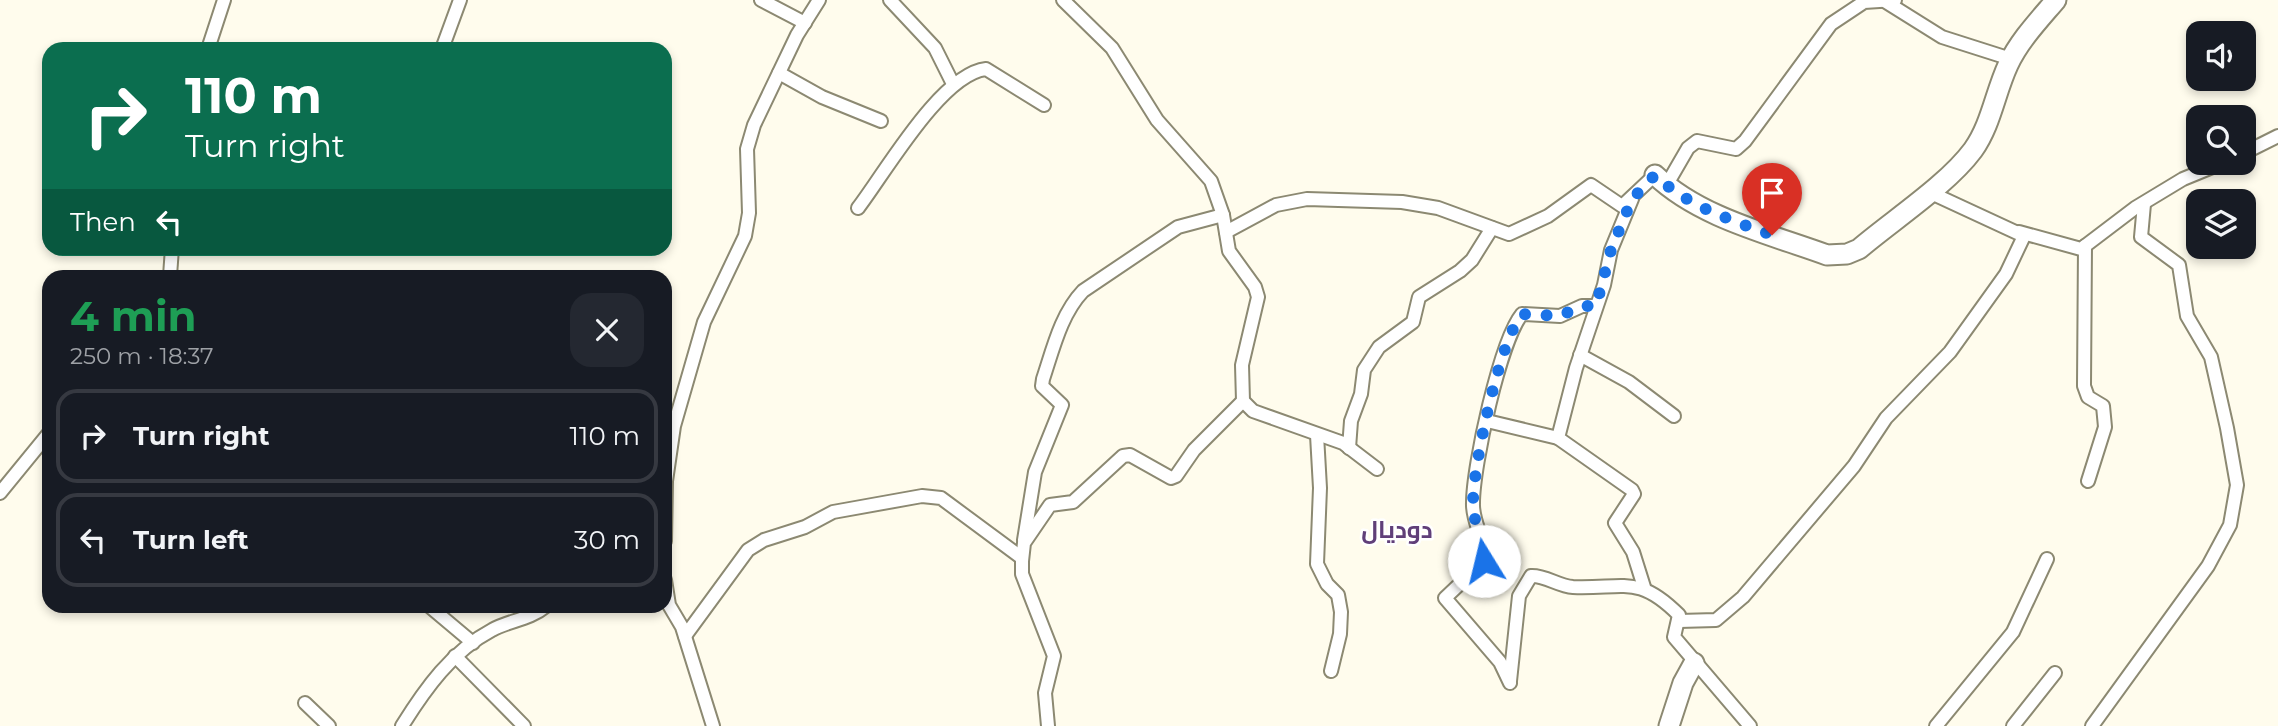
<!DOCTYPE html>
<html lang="en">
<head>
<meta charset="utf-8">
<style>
  :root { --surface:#171b24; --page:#242831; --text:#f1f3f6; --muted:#9ea1a6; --line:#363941 }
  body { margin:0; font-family:Montserrat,Cairo,sans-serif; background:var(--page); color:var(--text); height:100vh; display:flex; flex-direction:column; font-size:26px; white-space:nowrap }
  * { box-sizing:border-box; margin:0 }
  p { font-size:23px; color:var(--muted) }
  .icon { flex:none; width:38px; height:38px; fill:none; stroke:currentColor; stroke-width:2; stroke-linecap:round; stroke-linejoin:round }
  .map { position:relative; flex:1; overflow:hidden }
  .drawer { position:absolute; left:42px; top:270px; width:630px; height:343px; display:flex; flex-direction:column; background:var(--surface); border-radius:21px; box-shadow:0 4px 10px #0003 }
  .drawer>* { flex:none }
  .guide { position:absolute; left:42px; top:42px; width:630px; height:214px; border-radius:21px; box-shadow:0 4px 10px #0003; background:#0b6e4f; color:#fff; overflow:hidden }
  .controls { position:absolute; left:2186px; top:21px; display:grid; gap:14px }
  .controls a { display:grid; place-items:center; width:70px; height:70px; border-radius:14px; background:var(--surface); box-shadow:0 4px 10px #0003; font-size:35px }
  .pin { position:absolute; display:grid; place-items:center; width:60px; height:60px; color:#fff; margin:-72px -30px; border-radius:50% 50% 50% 0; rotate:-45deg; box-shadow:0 0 7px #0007 }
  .pin .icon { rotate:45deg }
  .me { position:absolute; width:77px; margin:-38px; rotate:351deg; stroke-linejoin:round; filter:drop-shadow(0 0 5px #0008) }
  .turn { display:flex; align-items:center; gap:24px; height:147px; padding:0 28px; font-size:32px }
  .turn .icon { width:91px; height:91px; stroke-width:2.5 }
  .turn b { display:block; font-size:49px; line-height:60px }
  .then { display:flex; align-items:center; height:66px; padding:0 28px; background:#0003; gap:14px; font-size:26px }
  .round { display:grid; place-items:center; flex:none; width:74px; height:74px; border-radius:21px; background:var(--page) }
  .headline { display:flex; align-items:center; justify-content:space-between; height:119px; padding:0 28px }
  h1 { font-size:42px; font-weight:700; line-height:52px; color:#1e9e55 }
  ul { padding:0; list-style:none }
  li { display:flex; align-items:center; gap:21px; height:94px; margin:0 14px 10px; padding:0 14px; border:4px solid var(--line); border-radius:21px }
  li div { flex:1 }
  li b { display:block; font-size:26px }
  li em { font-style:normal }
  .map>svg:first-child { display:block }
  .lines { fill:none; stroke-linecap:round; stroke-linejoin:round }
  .street-casing { stroke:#8c8972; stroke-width:16 }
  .secondary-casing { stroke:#8c8972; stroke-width:23 }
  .street { stroke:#fff; stroke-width:12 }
  .secondary { stroke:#fff; stroke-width:19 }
  .route { stroke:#1a73e8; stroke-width:12; stroke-dasharray:0 21.6 }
  .labels { text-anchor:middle; stroke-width:5; stroke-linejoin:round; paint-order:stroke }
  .quarter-label { font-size:24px; font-weight:bold; fill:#603f79; stroke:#fff }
</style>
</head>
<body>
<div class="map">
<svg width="2278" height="726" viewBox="0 0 2278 726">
  <rect width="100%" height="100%" fill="#fffced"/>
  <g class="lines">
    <defs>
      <g id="street">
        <path d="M761,0L805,23"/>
        <path d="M890,0L935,48L953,84"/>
        <path d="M1063,0L1112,48L1157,120L1211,181L1223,215L1229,251L1255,287L1258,297L1242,365L1243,401L1253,411L1343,443L1377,469"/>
        <path d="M1886,2L1942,37L2011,59"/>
        <path d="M208,49L224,0"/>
        <path d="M442,49L460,0"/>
        <path d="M779,73L822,97L881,121"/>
        <path d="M2244,153L2278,136"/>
        <path d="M1666,186L1688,148L1697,141L1736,149L1745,141L1831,24L1864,2L1895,0"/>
        <path d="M1632,199L1611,250L1604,285L1576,368L1558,438L1632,490L1634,494L1615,523L1633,552L1644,587"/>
        <path d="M858,208C885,173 941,74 986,69L1044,105"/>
        <path d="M1226,232L1276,205L1307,199L1402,202L1438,208L1509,234L1548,216L1591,185L1622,206L1655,175"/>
        <path d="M2019,232L2081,249L2135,208L2183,179L2222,163"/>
        <path d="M2085,246L2084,386L2088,397L2103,406L2105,427L2088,481"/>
        <path d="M170,276L172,248"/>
        <path d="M1580,355L1629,382L1674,416"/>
        <path d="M1487,421L1558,438"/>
        <path d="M1317,435L1320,488L1317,564L1327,584L1338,595L1341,612L1340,634L1331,671"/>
        <path d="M1349,448L1351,421L1361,394L1364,370L1379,347L1413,322L1419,297L1460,271L1472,260L1492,228"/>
        <path d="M0,493L49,433"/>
        <path d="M1024,540L1035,472L1062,405L1042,386L1043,379C1053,349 1061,314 1083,291L1178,227L1223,215"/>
        <path d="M665,541L666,481L674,426L704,322L745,236L749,213L747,149L754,125L797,35L819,0"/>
        <path d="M665,580L669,605L682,627L713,726"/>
        <path d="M429,606L473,643"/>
        <path d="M1679,621L1716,620L1743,597L1854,466L1886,418L1950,352L2006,274L2024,236L1929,192"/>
        <path d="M685,636L748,550L764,540L805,527L833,512L922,496L941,498L1022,558"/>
        <path d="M455,656L524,726"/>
        <path d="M1510,681L1519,596L1531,576C1545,575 1558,586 1573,587C1624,589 1638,574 1679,615L1674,637L1750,726"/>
        <path d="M1510,683L1500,662L1445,598L1484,561C1486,539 1472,523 1473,503C1473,466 1500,341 1522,314L1560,316L1582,306H1596"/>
        <path d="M305,703L329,726"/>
        <path d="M402,726C425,689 452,651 492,630C510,620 529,620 546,606"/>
        <path d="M1048,726L1045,693L1054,656L1022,574V561L1024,543L1050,505L1073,502L1123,456L1130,455L1171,478L1176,476L1194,450L1243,401"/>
        <path d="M1936,726L2013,632L2047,559"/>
        <path d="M2013,726L2055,673"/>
        <path d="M2092,726L2208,566L2230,525L2237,485L2227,428L2211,357L2187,316L2179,265L2141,237L2144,204"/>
      </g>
      <g id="secondary">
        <path d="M1655,175C1700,218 1770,234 1827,255L1847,254L1859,249C1893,220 1947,185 1973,150C1991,125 1995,93 2008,65C2019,41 2039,20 2056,0"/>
        <path d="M1669,726L1683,683L1694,663"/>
      </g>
    </defs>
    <use href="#street" class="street-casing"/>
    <use href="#secondary" class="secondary-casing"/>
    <use href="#street" class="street"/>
    <use href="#secondary" class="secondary"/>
  </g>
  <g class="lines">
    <path class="route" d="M1484,561C1486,539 1472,523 1473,503C1473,466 1500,340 1522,314L1560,316L1582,306H1596L1611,250L1632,199L1655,175C1687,206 1731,220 1772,235"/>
  </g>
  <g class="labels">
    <g class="quarter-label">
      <text x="1397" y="538">دودیال</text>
    </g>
  </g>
</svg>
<div class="controls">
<a><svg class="icon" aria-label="sound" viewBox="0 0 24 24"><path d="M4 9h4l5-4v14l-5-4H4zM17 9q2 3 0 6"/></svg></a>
<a><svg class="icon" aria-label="search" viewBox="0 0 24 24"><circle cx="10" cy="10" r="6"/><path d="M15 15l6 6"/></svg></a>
<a><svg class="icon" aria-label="layers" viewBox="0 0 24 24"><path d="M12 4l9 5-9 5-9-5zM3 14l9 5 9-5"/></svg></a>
</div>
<div class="pin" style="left:1772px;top:235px;background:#d93025"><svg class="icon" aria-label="arrive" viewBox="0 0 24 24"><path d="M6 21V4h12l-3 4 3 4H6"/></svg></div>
<svg class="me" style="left:1484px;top:561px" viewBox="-20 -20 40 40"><circle r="19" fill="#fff"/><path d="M0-13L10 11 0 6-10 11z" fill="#1a73e8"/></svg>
<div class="guide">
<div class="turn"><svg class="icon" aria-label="right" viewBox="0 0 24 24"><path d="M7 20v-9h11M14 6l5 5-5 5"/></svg><div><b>110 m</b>Turn right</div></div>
<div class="then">Then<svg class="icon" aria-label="left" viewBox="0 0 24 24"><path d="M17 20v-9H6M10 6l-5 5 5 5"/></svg></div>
</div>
<section class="drawer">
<div class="headline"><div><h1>4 min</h1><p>250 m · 18:37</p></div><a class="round"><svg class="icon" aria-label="close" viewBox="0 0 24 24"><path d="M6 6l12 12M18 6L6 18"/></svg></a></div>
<ul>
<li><svg class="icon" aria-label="right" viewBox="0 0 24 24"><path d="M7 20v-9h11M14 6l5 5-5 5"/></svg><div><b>Turn right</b></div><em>110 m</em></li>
<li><svg class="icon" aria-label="left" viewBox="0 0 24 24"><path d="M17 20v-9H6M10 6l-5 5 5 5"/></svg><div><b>Turn left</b></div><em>30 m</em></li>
</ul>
</section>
</div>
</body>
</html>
